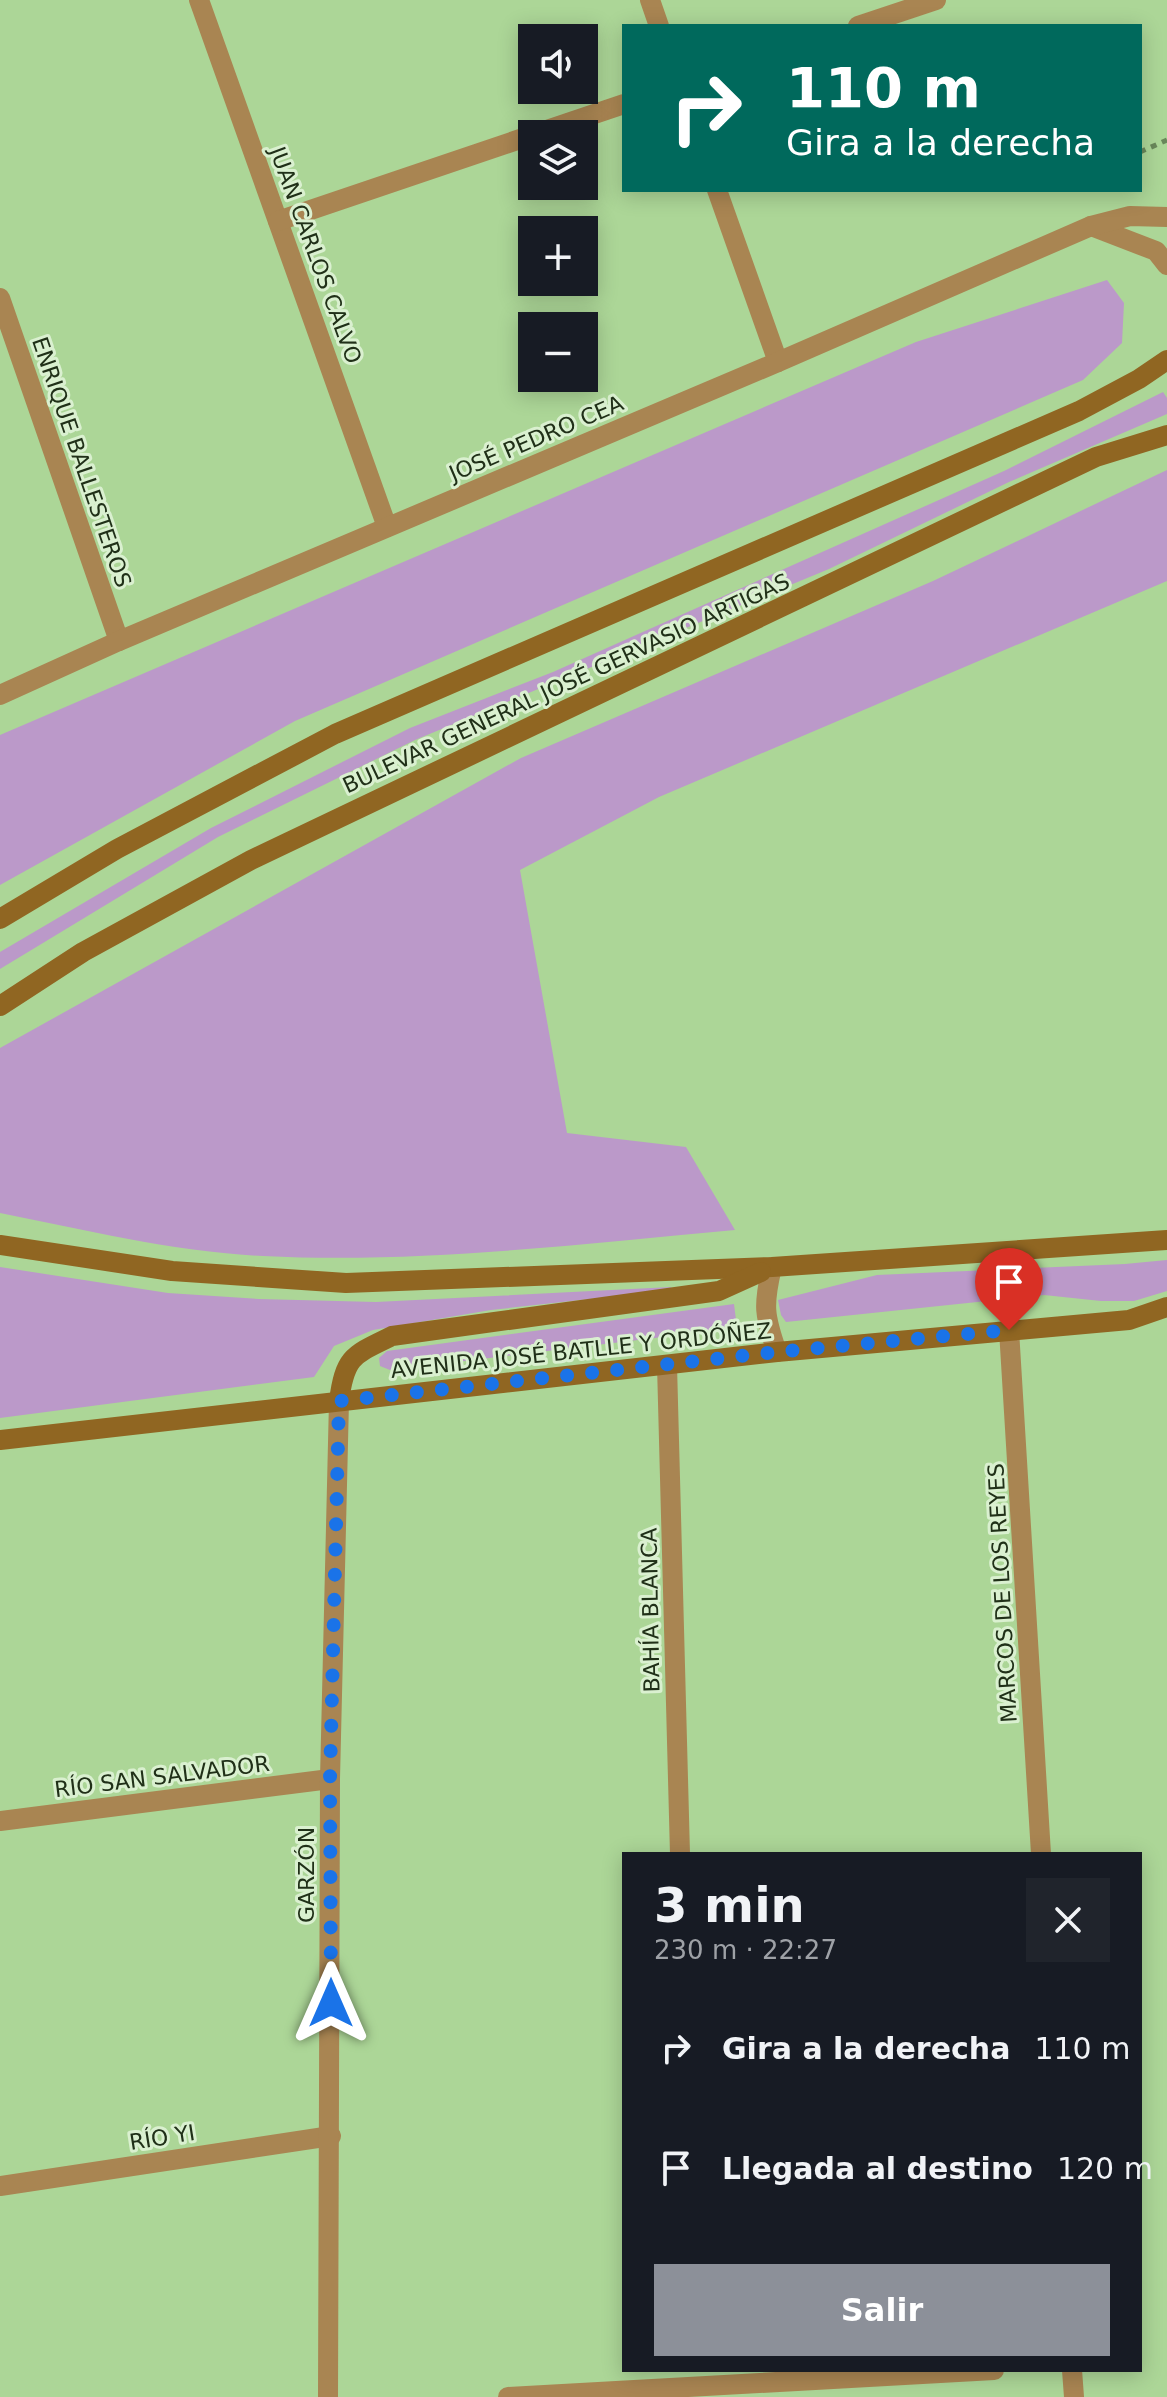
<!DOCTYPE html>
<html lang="es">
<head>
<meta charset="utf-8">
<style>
  :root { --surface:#171b24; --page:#20242c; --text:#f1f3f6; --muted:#9ea1a6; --accent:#8c9099 }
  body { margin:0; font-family:"DejaVu Sans",sans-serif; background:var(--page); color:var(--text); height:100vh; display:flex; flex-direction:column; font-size:30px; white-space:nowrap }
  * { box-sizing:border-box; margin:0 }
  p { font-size:26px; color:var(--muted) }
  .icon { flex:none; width:44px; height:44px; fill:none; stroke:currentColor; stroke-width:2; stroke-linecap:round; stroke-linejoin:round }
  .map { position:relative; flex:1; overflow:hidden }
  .details { position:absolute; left:622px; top:1852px; width:520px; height:520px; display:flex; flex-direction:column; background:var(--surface); border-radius:0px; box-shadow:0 4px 20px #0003 }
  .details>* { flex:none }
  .hud { position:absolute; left:622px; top:24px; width:520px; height:168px; border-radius:0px; box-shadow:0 4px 20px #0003; background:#00695c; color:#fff; overflow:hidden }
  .controls { position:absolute; left:518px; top:24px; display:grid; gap:16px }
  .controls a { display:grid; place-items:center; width:80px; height:80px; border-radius:0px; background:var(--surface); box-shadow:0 4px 20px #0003; font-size:40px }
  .pin { position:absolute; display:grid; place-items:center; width:68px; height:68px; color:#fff; margin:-82px -34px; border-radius:50% 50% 50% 0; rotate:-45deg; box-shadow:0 0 8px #0007 }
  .pin .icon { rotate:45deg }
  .me { position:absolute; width:88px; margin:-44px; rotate:0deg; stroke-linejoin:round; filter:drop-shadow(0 0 6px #0008) }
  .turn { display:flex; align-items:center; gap:28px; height:168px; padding:0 32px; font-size:36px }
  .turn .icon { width:104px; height:104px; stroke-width:2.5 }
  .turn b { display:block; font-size:56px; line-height:68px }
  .round { display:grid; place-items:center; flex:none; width:84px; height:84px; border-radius:0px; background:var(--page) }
  .head { display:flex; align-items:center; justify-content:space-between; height:136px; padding:0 32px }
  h1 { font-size:48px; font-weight:600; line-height:60px }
  .primary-button { display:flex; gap:16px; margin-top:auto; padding:16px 32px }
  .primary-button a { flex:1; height:92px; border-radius:0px; background:var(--accent); color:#fff; font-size:32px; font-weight:600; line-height:92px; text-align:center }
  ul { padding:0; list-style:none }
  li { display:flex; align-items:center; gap:24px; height:120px; padding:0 32px }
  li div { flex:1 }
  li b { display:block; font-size:30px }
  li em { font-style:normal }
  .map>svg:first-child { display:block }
  .green { fill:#bb99c9 }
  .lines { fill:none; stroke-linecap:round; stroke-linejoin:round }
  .path { stroke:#69875a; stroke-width:5; stroke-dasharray:6 6; stroke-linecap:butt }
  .minor { stroke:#a98552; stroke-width:20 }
  .secondary { stroke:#906622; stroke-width:20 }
  .route { stroke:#1a73e8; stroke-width:14; stroke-dasharray:0 25.2 }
  .labels { text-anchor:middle; stroke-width:6; stroke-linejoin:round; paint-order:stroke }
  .street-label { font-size:22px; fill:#203018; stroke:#daf0d0 }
</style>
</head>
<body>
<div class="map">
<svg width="1167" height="2397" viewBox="0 0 1167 2397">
  <rect width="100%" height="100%" fill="#acd697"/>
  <g class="green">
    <path d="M1107,280L1124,303L1122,343L1083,380L295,721L0,885V735L916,342Z"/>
    <path d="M1163,392L1167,398V414L1009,482L829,569L415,740L218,837L0,969V952L211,828L410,728L553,672L1004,471Z"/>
    <path d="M1167,470V581L659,797L520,870L567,1133L686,1147L735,1230C578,1244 420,1264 263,1256C174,1252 87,1230 0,1213V1048L521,758L933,581Z"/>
    <path d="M1167,1260V1291L1134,1301H1101L1044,1295L786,1322L781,1315L778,1300L877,1275L1125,1264Z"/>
    <path d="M0,1267L168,1293L259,1299L376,1302L671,1287V1290L491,1310L373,1330L334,1346L314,1377L0,1418Z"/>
    <path d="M734,1304L737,1328L390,1370L380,1366L379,1358L387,1351Z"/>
  </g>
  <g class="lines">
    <path class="path" d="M1140,152L1167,140"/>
    <g class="minor">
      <path d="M199,0L387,527"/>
      <path d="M650,0L659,26"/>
      <path d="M858,26L936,0"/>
      <path d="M535,134L624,104"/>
      <path d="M717,190L778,362"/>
      <path d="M278,221L532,135"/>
      <path d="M1091,226L1156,251L1167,265"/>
      <path d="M0,298L119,641"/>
      <path d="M0,695L119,641L778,362L1091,226L1130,216L1167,217"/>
      <path d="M772,1267C763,1305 764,1315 777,1352"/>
      <path d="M1009,1330L1041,1854"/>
      <path d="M667,1365L680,1854"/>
      <path d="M0,1821L330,1779"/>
      <path d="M0,2186L331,2136"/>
      <path d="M1072,2370L1074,2397"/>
      <path d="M328,2397L330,1779L339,1401"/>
      <path d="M508,2397L994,2370"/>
    </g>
    <g class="secondary">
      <path d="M0,919L117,849L335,734L1079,411L1139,379L1167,360"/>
      <path d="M0,1006L83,952L251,860L1096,457L1167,435"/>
      <path d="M0,1245L172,1271L346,1283L772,1267L1167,1240"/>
      <path d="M339,1401C345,1356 353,1355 392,1336L719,1291L761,1272"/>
      <path d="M0,1440L777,1352L1129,1320L1167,1307"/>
    </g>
  </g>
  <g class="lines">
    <path class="route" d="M331,2003L330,1779L339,1401L777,1352L1009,1330"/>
  </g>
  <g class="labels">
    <g class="street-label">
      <text transform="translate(316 255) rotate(70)" y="8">JUAN CARLOS CALVO</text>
      <text transform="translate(536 438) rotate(-23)" y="8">JOSÉ PEDRO CEA</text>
      <text transform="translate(82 462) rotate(71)" y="8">ENRIQUE BALLESTEROS</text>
      <text transform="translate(566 683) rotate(-25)" y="8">BULEVAR GENERAL JOSÉ GERVASIO ARTIGAS</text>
      <text transform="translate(581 1350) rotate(-6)" y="8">AVENIDA JOSÉ BATLLE Y ORDÓÑEZ</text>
      <text transform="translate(1002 1593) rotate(-93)" y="8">MARCOS DE LOS REYES</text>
      <text transform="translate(650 1610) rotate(-91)" y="8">BAHÍA BLANCA</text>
      <text transform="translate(162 1776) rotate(-7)" y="8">RÍO SAN SALVADOR</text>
      <text transform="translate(306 1875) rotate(-90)" y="8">GARZÓN</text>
      <text transform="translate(162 2137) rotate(-9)" y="8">RÍO YI</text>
    </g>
  </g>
</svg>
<div class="controls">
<a><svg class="icon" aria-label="sound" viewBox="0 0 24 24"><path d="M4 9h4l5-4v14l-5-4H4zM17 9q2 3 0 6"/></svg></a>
<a><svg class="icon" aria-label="layers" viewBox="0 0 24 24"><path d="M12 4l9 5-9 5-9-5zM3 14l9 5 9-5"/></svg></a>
<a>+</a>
<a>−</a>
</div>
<div class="pin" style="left:1009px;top:1330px;background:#d93025"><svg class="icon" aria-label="arrive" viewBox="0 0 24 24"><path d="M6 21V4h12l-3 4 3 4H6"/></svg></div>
<svg class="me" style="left:331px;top:2003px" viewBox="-20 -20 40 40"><path d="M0-17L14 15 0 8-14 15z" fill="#1a73e8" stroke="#fff" stroke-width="4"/></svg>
<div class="hud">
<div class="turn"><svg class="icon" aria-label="right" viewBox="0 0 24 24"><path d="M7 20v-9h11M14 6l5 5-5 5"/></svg><div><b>110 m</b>Gira a la derecha</div></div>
</div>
<section class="details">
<div class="head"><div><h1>3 min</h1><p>230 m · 22:27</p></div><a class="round"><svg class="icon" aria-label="close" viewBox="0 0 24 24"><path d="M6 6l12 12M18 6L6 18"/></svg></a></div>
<ul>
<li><svg class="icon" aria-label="right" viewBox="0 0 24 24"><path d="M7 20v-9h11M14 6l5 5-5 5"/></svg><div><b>Gira a la derecha</b></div><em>110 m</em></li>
<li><svg class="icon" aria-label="arrive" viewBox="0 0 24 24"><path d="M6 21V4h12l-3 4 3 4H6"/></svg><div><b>Llegada al destino</b></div><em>120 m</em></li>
</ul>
<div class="primary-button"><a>Salir</a></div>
</section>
</div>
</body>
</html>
